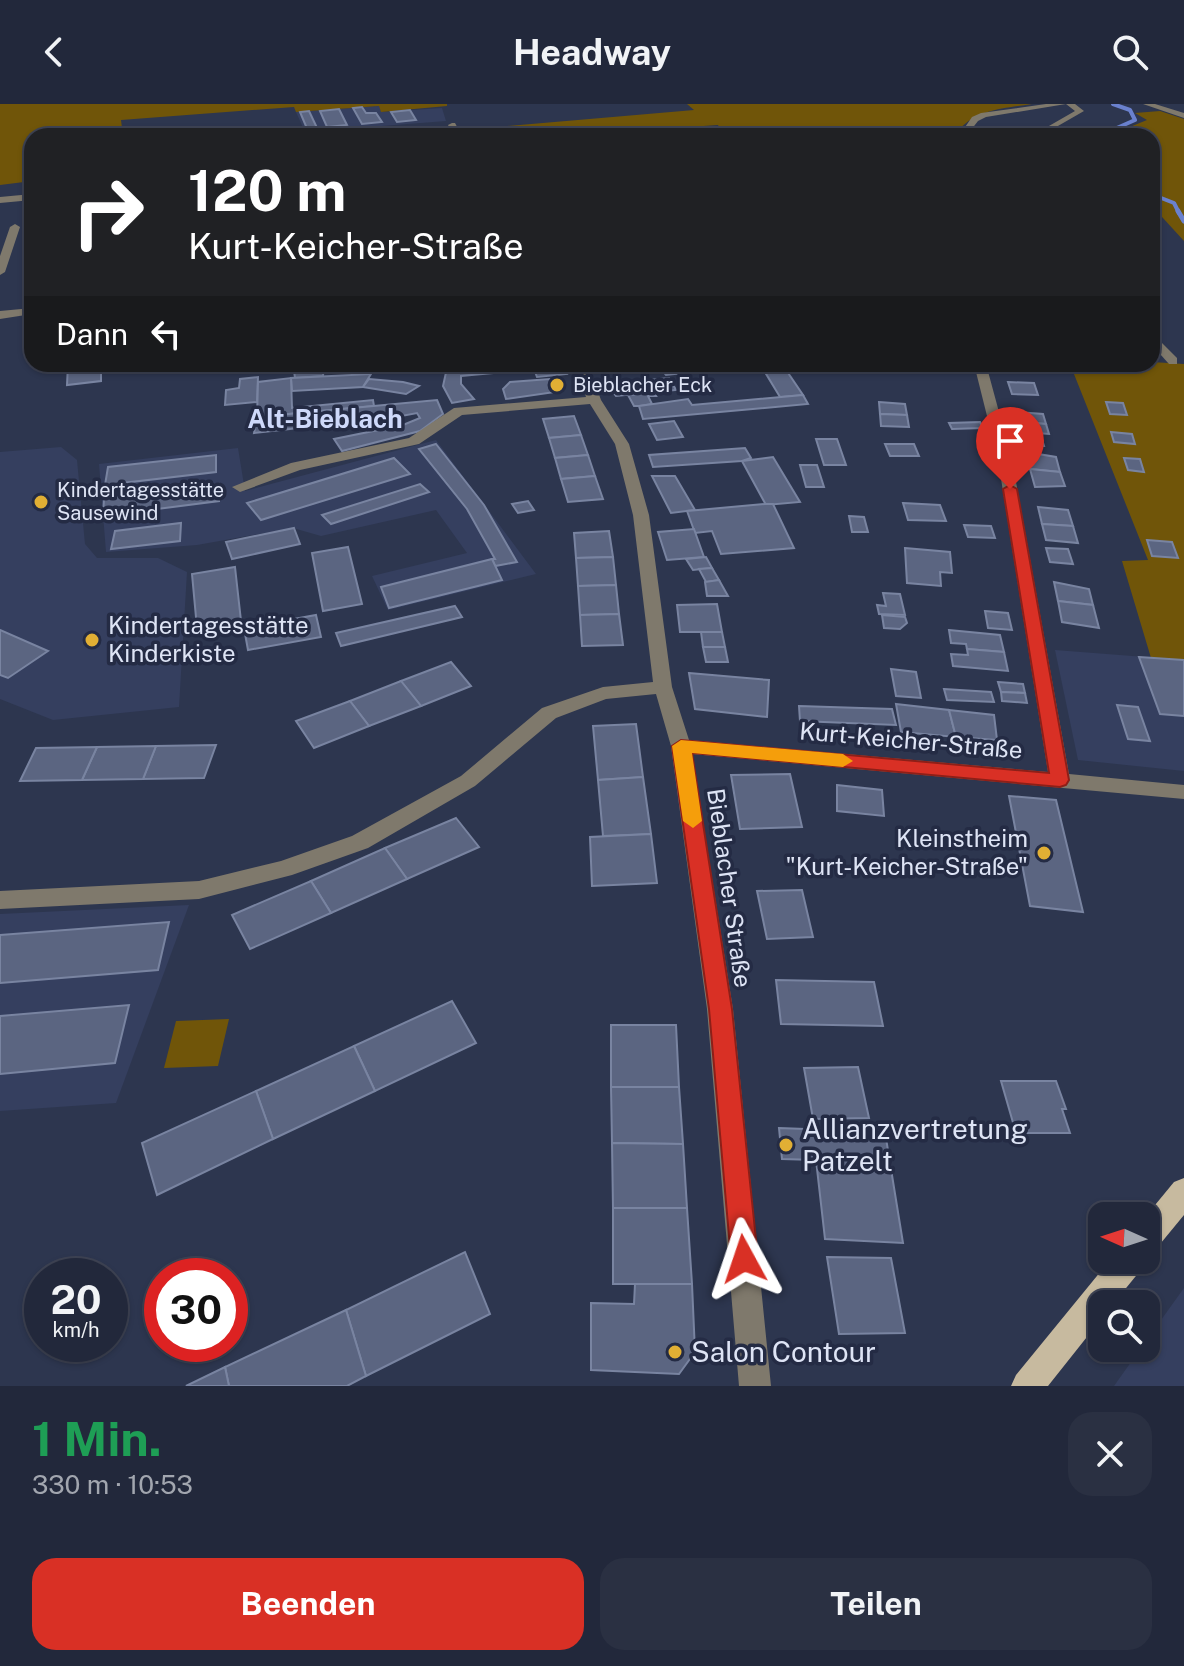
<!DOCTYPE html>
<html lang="de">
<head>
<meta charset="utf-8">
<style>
  :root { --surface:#22283b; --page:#2a3042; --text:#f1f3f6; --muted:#a2a6af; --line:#3f4455; --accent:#d93025 }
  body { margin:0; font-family:"Public Sans",sans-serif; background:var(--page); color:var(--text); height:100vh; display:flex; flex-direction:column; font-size:30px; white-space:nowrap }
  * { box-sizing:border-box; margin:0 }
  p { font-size:26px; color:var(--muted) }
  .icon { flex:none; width:44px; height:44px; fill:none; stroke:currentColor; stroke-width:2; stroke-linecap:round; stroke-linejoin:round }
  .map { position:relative; height:1282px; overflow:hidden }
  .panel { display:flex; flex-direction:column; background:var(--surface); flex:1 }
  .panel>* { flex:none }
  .hud { position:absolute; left:24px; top:24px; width:1136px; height:244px; border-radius:24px; box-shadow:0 2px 6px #0004,0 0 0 2px var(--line); background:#202124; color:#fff; overflow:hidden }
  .needle { width:52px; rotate:273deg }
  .tools { position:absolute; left:1088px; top:1098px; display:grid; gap:16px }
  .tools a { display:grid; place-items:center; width:72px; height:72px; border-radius:16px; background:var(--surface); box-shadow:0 2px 6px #0004,0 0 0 2px var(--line); font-size:40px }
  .speed { position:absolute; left:24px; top:1154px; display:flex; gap:16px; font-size:40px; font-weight:700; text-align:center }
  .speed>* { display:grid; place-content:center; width:104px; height:104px; border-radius:50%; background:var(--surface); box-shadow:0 2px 6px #0004,0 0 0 2px var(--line); line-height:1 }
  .speed small { font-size:20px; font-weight:400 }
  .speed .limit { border:12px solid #d22; background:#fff; color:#111 }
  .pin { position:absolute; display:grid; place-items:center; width:68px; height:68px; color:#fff; margin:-82px -34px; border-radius:50% 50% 50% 0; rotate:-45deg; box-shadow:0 0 8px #0007 }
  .pin .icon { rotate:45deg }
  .me { position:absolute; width:88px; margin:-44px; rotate:355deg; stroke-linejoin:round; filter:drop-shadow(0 0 6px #0008) }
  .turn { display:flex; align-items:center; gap:28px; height:168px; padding:0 32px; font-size:36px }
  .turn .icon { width:104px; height:104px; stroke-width:2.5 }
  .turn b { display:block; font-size:56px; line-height:68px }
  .then { display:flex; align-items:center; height:76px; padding:0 32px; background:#0003; gap:16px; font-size:30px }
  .round { display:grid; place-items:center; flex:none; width:84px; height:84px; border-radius:24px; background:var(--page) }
  .headline { display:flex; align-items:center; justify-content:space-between; height:136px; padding:0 32px }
  h1 { font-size:48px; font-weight:700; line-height:60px; color:#1e9e55 }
  .action { display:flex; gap:16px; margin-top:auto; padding:16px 32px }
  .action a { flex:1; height:92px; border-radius:24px; background:var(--accent); color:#fff; font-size:32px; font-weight:700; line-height:92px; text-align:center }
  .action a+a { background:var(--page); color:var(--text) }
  header { display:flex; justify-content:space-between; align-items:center; height:104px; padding:0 32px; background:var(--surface); font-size:36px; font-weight:700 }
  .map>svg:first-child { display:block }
  .built { fill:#353f5f }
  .green { fill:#705509 }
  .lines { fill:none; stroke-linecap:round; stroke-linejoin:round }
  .stream-far1 { stroke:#6a81ce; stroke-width:4 }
  .stream { stroke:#6a81ce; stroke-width:5 }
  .building { fill:#5b6581; stroke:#7984a1; stroke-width:2 }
  .minor { fill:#7f796c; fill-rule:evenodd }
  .major { fill:#c7ba9f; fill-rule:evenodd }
  .route { fill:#d93025; stroke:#8d1f18; stroke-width:2 }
  .slow { fill:#f59e0b }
  .poi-dot { fill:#e1af34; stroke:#242b44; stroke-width:3 }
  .labels { text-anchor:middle; stroke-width:7; stroke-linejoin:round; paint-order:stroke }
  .far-poi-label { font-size:20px; fill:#dee4f5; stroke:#242b44; text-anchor:start }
  .poi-label { font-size:24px; fill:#dee4f5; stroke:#242b44; text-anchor:start }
  .street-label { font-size:24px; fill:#dee4f5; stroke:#242b44 }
  .far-district-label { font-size:26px; font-weight:bold; fill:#ced9fa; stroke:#242b44 }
  .near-poi-label { font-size:28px; fill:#dee4f5; stroke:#242b44; text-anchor:start }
</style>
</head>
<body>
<header><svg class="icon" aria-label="back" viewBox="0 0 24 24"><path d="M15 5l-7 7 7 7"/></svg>Headway<svg class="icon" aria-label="search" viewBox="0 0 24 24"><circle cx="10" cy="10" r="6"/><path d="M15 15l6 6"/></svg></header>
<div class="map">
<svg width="1184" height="1282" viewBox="0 0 1184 1282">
  <rect width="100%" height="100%" fill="#2d364f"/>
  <g class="built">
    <path d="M379,2L382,8L442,4L446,17L305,28L296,8Z"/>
    <path d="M436,336L536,470L388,506L372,472L467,449L436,406L321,432L293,424L197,441L106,448L99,360L238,344L245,387Z"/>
    <path d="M61,343L77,356L85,440L97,454H158L187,468L179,603L53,616L0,595V348Z"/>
    <path d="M1055,546L1184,556V667L1078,656Z"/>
    <path d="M189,801L116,999L0,1007V810Z"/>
    <path d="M1184,1184V1282H1114L1141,1244H1146V1237Z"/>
  </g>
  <g class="green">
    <path d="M0,0H447V2L381,8L379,2L296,8L294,3L121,16L123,32H32V77L0,81Z"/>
    <path d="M687,0H1032C1008,4 977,5 960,25L828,32H724L718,21L561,32L555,27L465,32L461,26L694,6Z"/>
    <path d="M1160,7L1184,15V137L1152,102V32L1110,31L1147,16L1135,9Z"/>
    <path d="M1152,258L1184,260V556L1151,554L1122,457L1148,456L1070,260Z"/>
    <path d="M229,915L218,962L164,964L176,917Z"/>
  </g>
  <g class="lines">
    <g class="stream-far1">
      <path d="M1111,32L1110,27L1135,16L1130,6L1113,0"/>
      <path d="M1152,84L1156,92L1174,99L1179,109"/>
    </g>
    <path class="stream" d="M1178,107L1184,117"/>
  </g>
  <g class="building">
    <path d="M362,3L366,9H376L382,18L362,20L353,4Z"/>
    <path d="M339,5L347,21L327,23L320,7Z"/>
    <path d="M410,6L416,16L397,18L391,8Z"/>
    <path d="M309,7L318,26L308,27L300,8Z"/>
    <path d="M68,260H101V277L67,281Z"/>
    <path d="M224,260V266L191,268L192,260Z"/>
    <path d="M293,260H324L323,272L295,274Z"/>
    <path d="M491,260H514L516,267L461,272V280L474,295L452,299L443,282L447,264Z"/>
    <path d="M532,260H563L567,270L537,273Z"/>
    <path d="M598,260H676L684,269L666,271L658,261L600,265Z"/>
    <path d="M760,260H782L803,291L780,293Z"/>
    <path d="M1002,260H1033L1036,267L1004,266Z"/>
    <path d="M371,270L363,283L292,287L291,274Z"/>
    <path d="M258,273L257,298L225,301L226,286L239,284L240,275Z"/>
    <path d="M291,274L292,304L373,296L374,302L257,313L258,278Z"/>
    <path d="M669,274L676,286L616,292L607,280Z"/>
    <path d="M369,275L403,278L419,282L406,290L363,283Z"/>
    <path d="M550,275L555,288L506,295L503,285L510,278Z"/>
    <path d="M1008,278L1034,279L1038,291L1012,290Z"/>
    <path d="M654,289L656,292H648L652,300L639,302H634L628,291Z"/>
    <path d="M803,291L808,300L643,315L639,302L688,295L692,301Z"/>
    <path d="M437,296L443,310L420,327L342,347L334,335L403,321L420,314L417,309L396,313L398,320L374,323L371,316L254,329L257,313Z"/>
    <path d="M879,298L905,300L907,311L880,310Z"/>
    <path d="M1106,298L1123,299L1127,311L1110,310Z"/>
    <path d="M1017,308L1043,310L1046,320L1020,318Z"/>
    <path d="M880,310L907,311L909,323L881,322Z"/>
    <path d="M574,312L581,331L549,334L543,315Z"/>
    <path d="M674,317L683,333L657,336L649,320Z"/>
    <path d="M980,318L983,324L952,325L949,319Z"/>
    <path d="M1020,318L1046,320L1049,330L1022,328Z"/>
    <path d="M1111,328L1132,330L1135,340L1114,338Z"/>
    <path d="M581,331L588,351L555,354L549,334Z"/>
    <path d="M1017,331L1041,332L1044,342L1019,341Z"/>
    <path d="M816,335H837L846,361H824Z"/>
    <path d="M436,340L484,401L517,458L495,462L492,455H495L467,405L419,345Z"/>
    <path d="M885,340H914L919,352H890Z"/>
    <path d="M745,344L751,354L742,357L653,363L649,351Z"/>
    <path d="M1026,348L1056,353L1060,368L1030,365Z"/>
    <path d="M216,351V368L105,381L108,363Z"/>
    <path d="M588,351L595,372L561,375L555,354Z"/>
    <path d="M773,353L800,398L766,401L742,357Z"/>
    <path d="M394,354L410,370L261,416L247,399Z"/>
    <path d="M1124,354L1140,355L1144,368L1128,366Z"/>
    <path d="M800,361H817L824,383H806Z"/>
    <path d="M1030,365L1060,368L1065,382L1035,383Z"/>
    <path d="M595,372L603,395L568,398L561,375Z"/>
    <path d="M652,372H675L695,406L671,409Z"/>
    <path d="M219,380V397L103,412L104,395Z"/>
    <path d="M420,380L429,388L331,420L322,411Z"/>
    <path d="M528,397L534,406L518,409L512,400Z"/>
    <path d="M903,399L940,401L946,417L908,416Z"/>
    <path d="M765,400H773L794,444L721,450L712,427L695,429L687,407Z"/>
    <path d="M1038,403L1068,406L1073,422L1042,420Z"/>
    <path d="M849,412L864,413L868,428H852Z"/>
    <path d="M181,419L180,437L111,445L115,427Z"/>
    <path d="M1042,420L1073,422L1078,439L1046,436Z"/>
    <path d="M964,421L991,422L995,434L968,433Z"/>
    <path d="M294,424L300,440L232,455L226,438Z"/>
    <path d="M694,425L704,453L667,456L658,428Z"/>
    <path d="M609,427L613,453L576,454L574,429Z"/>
    <path d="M1147,436L1172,438L1178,454L1152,452Z"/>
    <path d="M348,443L362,500L323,507L312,449Z"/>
    <path d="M905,444L950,448L952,469L940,468L941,482L907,479Z"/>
    <path d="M1046,444L1068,445L1073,460L1050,458Z"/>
    <path d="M613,453L616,481L578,482L576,454Z"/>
    <path d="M706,453L712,464L693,466L686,455Z"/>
    <path d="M492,455L502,476L389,504L381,483Z"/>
    <path d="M235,463L241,517L197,524L192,470Z"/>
    <path d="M712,464L719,476L706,478L699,465Z"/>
    <path d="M719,476L728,492H707L705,478Z"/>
    <path d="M1054,478L1089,485L1093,501L1058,497Z"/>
    <path d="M616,481L619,510L580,511L578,482Z"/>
    <path d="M883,489L900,490L905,511L879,510L877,501L886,502Z"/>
    <path d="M1058,497L1093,501L1099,524L1062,518Z"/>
    <path d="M717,500L722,528H680L677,501Z"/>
    <path d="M455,502L462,513L341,542L336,529Z"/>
    <path d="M985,507L1008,509L1012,526L988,524Z"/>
    <path d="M619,510L623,541L582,542L580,511Z"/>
    <path d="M316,511L321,533L248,546L244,524Z"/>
    <path d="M882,511L905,513L907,519L900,525L884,524Z"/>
    <path d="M0,526L48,547L8,574L0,571Z"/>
    <path d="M949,526L1000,531L1004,548L967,545L966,540L951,539Z"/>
    <path d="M701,528H722L725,543H703Z"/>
    <path d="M703,543H725L728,558H706Z"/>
    <path d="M967,545L1004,548L1008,567L953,562L951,550L968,551Z"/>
    <path d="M1139,553L1184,556V612L1160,610Z"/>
    <path d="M451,558L471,582L421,602L401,577Z"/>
    <path d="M891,565L916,568L921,594L896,592Z"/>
    <path d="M689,569L769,576L767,613L695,605Z"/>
    <path d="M401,577L421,602L369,622L350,597Z"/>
    <path d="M998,578L1023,580L1025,589L1001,588Z"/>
    <path d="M944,585L991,588L994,598L947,596Z"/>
    <path d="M1001,588L1025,589L1027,599L1002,597Z"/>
    <path d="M350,597L369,622L314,644L296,617Z"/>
    <path d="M896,600L949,606L956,633L901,628Z"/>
    <path d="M1117,601L1138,603L1150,637L1128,635Z"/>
    <path d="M799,602L892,605L896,621L800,617Z"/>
    <path d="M949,606L994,611L997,636L956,633Z"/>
    <path d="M636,620L643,673L598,676L593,622Z"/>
    <path d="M216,641L204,674L143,675L156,642Z"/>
    <path d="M156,642L143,675L82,676L97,643Z"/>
    <path d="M97,643L82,676L20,677L36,644Z"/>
    <path d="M790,670L802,723L740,725L731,671Z"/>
    <path d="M643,673L651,730L603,732L598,676Z"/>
    <path d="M837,681L882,686L884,712L837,707Z"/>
    <path d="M1009,692L1056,696L1083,808L1030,802Z"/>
    <path d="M456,714L479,743L407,775L385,744Z"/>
    <path d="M651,730L657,779L592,782L590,733Z"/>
    <path d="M385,744L407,775L331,809L311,777Z"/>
    <path d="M311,777L331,809L250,845L232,811Z"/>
    <path d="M802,786L813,833L767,835L757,787Z"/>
    <path d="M169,818L158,866L0,879V831Z"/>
    <path d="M776,876L874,878L883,922L781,920Z"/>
    <path d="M452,897L476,939L375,987L354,942Z"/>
    <path d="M129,901L115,959L0,970V912Z"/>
    <path d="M611,921H676L679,983H611Z"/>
    <path d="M354,942L375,987L273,1035L256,987Z"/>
    <path d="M858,963L869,1014L813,1015L804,964Z"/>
    <path d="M1001,977H1056L1066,1005H1062L1070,1029H1016Z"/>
    <path d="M611,983H679L683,1040L612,1039Z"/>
    <path d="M256,987L273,1035L157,1091L142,1039Z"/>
    <path d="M779,1024L885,1028L903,1139L825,1135L816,1056L782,1055Z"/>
    <path d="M612,1039L683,1040L687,1104H613Z"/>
    <path d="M613,1104H687L692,1180H613Z"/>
    <path d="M465,1148L490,1210L366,1272L346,1206Z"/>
    <path d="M827,1153L891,1154L905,1229L839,1230Z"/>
    <path d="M635,1180H692L695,1248L679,1270L591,1266V1199L634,1200Z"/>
    <path d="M346,1206L366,1272L347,1282H229L225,1263Z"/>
    <path d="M225,1263L229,1282H186Z"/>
  </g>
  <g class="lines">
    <g class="minor">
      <path d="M1046,0H1066L986,13L978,17L971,26H1042L1075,7L1066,0H1075L1084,7L1044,30L959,32L972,13L981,9Z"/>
      <path d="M1143,0H1155L1184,9V14Z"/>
      <path d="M452,19H455L462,32H454L448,21Z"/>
      <path d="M32,90V96L0,99V93Z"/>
      <path d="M15,120L20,123L5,168L0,171V152L10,123Z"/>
      <path d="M32,204V210L0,215V207Z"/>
      <path d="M1152,229L1177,254V260H1169L1152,241Z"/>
      <path d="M576,260H588L601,296L629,340L649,411L672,583L689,636L1048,668L998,356L974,260H986L1012,356L1069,670L1184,681V695L692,650L733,905L771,1282H739L707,905L671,642L656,590L606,595L556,614L475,682L368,744L292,771L199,795L0,805V787L199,777L281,757L352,732L461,672L542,604L603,583L653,578L633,411L615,340L590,300L462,311L419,340L300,366L240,388L232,383L291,359L409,334L454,304L586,293Z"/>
    </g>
    <g class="major">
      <path d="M1184,1074V1111L1156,1145L1146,1150V1112L1174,1078Z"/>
      <path d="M1110,1156H1144L1140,1167L1113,1200H1102V1214L1048,1282H1011L1016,1271Z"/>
    </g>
  </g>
  <path class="route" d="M1010,381L1017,385L1069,676L1066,681L1060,683L692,649L732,905L758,1155L754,1165L744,1169L735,1165L731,1155L709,905L672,642L681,636L1049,669L1003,385Z"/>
  <path class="slow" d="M681,636L843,650L853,657L843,663L692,649L702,717L693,724L683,717L672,642Z"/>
  <g class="poi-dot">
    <circle cx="557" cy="281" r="8"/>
    <circle cx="41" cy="398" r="8"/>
    <circle cx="92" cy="536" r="8"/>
    <circle cx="1044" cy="749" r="8"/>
    <circle cx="786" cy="1041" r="8"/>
    <circle cx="675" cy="1248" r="8"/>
  </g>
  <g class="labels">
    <g class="far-poi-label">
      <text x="573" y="288">Bieblacher Eck</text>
      <text x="57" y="393">Kindertagesstätte<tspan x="57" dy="23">Sausewind</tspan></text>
    </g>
    <g class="poi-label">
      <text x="108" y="530">Kindertagesstätte<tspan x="108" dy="28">Kinderkiste</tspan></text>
      <text x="1028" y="743" text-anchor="end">Kleinstheim<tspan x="1028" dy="28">"Kurt-Keicher-Straße"</tspan></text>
    </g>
    <g class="street-label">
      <text transform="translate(911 637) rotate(5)" y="8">Kurt-Keicher-Straße</text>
      <text transform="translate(729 784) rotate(82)" y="8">Bieblacher Straße</text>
    </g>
    <g class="far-district-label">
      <text x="325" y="324">Alt-Bieblach</text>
    </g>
    <g class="near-poi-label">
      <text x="802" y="1035">Allianzvertretung<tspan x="802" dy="32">Patzelt</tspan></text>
      <text x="691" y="1258">Salon Contour</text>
    </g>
  </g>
</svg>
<div class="tools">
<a><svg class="needle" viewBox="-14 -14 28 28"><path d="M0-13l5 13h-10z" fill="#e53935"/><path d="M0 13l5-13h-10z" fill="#a2a6af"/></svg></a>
<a><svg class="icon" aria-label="search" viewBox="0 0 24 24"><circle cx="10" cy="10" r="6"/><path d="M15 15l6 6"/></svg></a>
</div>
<div class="speed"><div>20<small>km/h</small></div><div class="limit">30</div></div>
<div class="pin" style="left:1010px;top:385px;background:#d93025"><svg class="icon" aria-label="arrive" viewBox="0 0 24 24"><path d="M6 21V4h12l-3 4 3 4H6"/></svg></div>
<svg class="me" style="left:744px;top:1155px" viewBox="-20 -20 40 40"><path d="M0-17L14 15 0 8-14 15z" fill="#d93025" stroke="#fff" stroke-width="4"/></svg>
<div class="hud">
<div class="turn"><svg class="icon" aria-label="right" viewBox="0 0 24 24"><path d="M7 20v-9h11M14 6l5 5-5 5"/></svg><div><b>120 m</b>Kurt-Keicher-Straße</div></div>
<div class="then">Dann<svg class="icon" aria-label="left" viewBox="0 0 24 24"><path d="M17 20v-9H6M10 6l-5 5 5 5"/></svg></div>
</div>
</div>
<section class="panel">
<div class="headline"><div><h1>1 Min.</h1><p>330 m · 10:53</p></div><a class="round"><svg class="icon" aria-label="close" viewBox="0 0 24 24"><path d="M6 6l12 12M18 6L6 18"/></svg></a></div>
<div class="action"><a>Beenden</a><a>Teilen</a></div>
</section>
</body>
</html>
